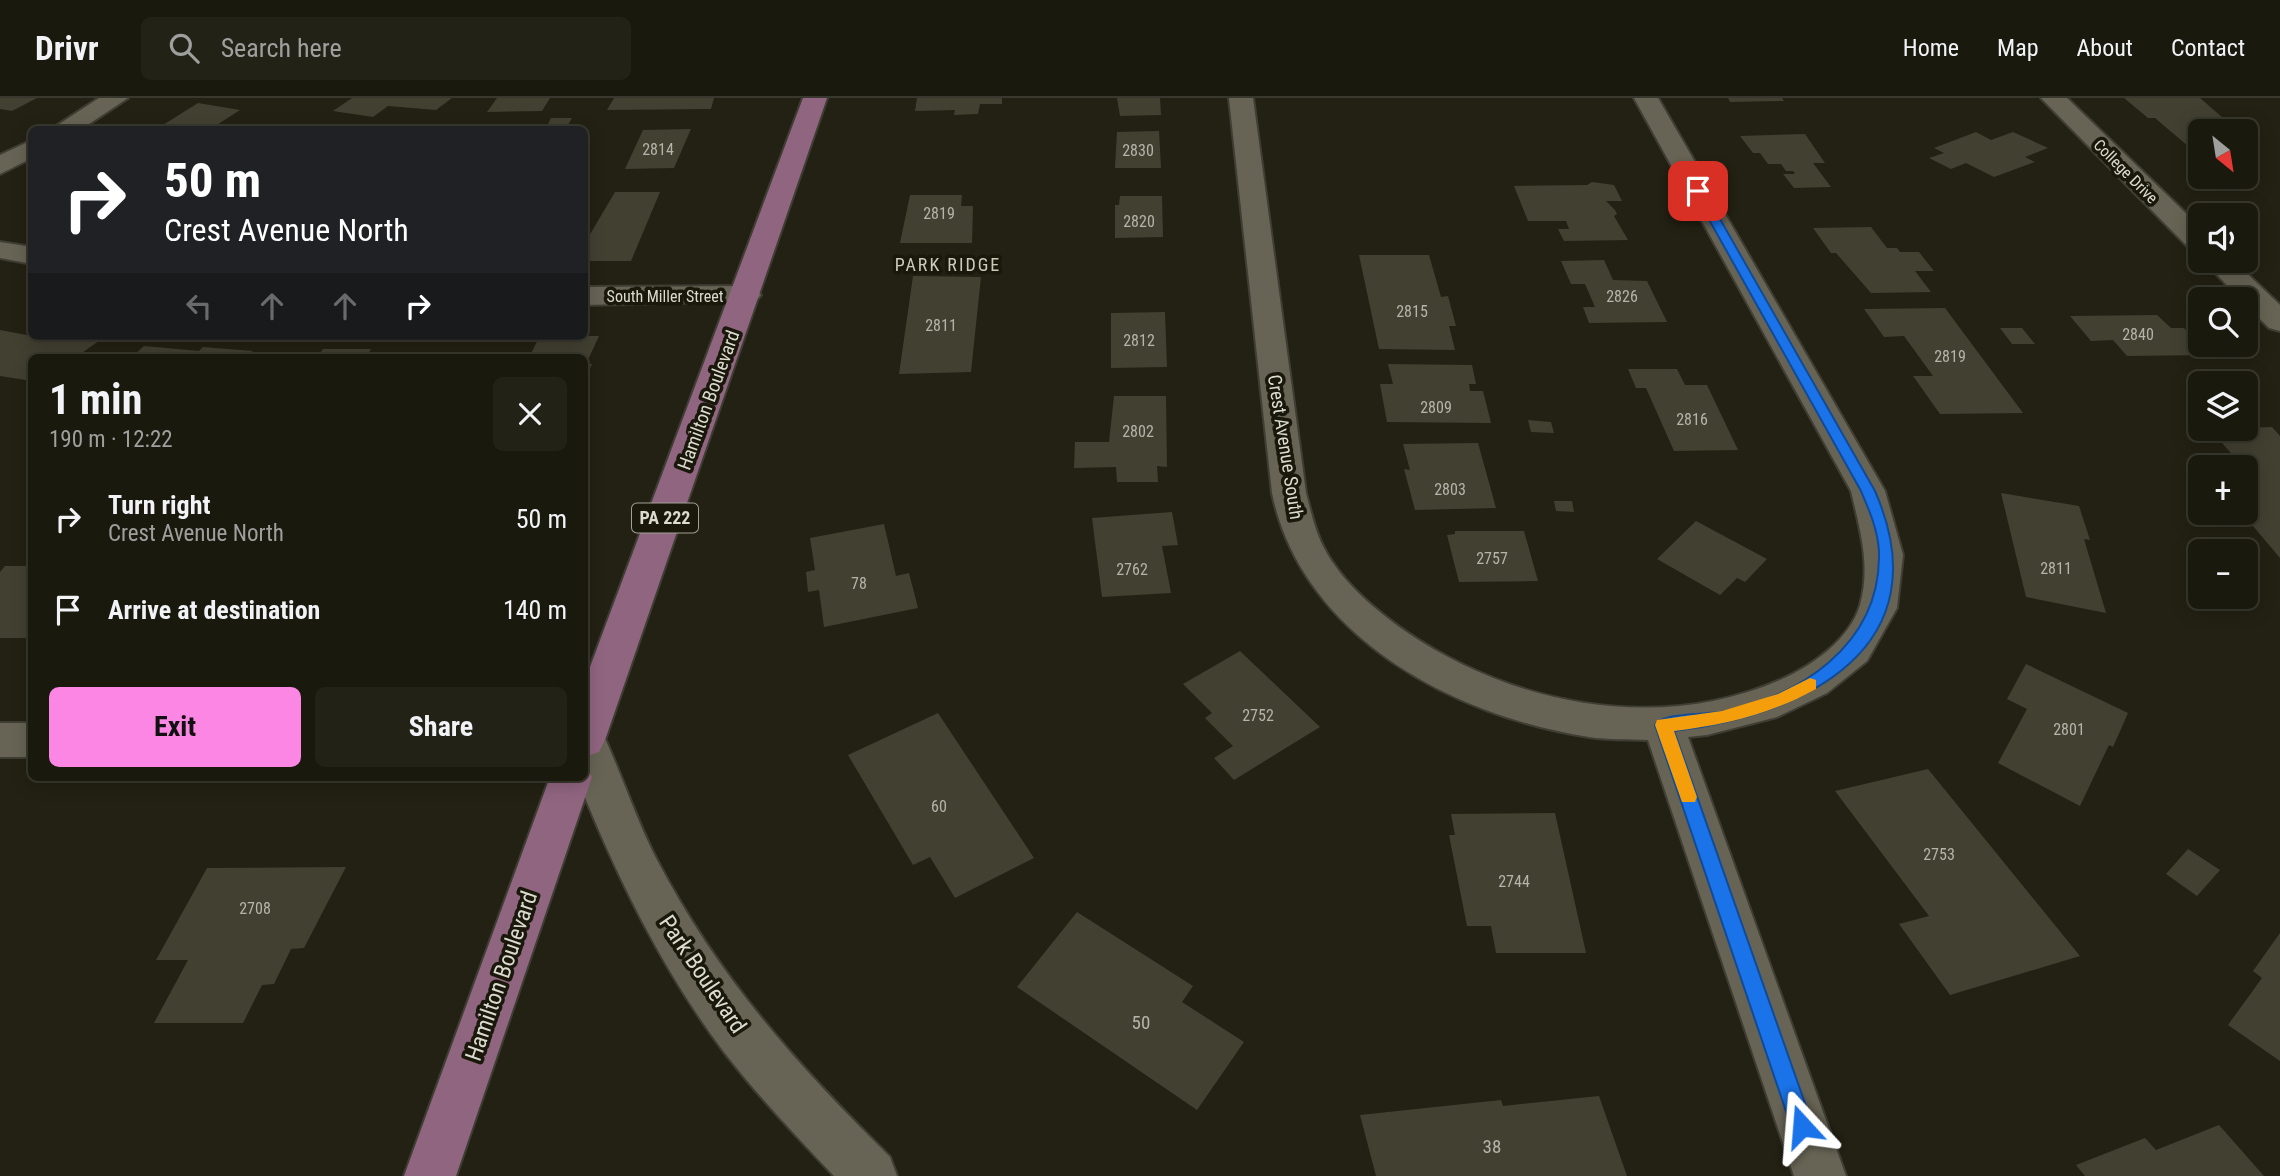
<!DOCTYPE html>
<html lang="en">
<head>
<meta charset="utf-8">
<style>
  :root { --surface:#1a190e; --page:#232217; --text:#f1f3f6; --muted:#9fa09e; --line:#38382e; --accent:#fc86e4 }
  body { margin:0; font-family:"Roboto Condensed",sans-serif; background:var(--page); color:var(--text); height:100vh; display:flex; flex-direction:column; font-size:26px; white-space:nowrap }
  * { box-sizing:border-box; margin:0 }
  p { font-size:23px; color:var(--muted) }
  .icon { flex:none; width:38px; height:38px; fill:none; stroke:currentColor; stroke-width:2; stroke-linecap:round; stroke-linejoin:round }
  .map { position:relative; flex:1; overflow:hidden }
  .sheet { position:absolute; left:28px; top:256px; width:560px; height:427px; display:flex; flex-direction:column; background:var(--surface); border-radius:10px; box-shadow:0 4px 18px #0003,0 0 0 2px var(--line) }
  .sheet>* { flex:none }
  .hud { position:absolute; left:28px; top:28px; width:560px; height:214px; border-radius:10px; box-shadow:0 4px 18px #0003,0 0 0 2px var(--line); background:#202124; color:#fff; overflow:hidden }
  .needle { width:46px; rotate:150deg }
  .tools { position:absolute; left:2188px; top:21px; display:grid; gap:14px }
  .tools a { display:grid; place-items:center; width:70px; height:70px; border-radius:10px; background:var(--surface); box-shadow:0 4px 18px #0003,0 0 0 2px var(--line); font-size:35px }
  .pin { position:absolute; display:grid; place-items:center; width:60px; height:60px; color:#fff; margin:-30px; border-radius:14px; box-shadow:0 4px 10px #0006 }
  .me { position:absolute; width:77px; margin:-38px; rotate:341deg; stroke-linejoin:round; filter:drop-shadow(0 0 5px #0008) }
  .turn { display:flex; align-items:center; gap:24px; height:147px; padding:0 21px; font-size:32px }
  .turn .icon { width:91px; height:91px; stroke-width:2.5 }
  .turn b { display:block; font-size:49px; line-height:60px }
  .lanes { display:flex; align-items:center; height:66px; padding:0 21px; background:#0003; justify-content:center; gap:35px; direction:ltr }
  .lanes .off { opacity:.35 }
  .round { display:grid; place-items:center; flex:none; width:74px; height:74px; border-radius:10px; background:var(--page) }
  .headline { display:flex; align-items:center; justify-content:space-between; height:119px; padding:0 21px }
  h1 { font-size:42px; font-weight:700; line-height:52px }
  .button { display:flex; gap:14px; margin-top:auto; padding:14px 21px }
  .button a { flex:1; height:80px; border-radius:10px; background:var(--accent); color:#111; font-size:28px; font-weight:700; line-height:80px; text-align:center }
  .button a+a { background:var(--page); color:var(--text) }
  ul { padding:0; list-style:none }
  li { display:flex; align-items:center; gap:21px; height:91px; padding:0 21px }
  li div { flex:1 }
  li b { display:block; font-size:26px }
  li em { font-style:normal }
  header { display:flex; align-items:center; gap:42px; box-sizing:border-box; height:98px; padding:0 35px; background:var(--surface); border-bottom:2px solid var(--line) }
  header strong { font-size:33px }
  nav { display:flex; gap:38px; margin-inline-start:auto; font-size:24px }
  .search { width:490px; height:63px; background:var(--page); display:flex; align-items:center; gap:18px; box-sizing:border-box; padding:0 24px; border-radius:10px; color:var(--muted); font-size:26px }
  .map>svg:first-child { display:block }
  .building { fill:#424031 }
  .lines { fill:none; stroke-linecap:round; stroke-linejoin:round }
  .minor-casing { stroke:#3f3d34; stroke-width:4 }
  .tertiary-casing { stroke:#3f3d34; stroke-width:4 }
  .primary-casing { stroke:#3f3d34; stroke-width:4 }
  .minor { fill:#676455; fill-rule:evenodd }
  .tertiary { fill:#676455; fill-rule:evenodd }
  .primary { fill:#906580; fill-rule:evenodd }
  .route { fill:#1a73e8; stroke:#114b97; stroke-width:2 }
  .slow { fill:#f59e0b }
  .labels { text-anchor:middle; stroke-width:7; stroke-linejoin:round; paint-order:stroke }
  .number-label { font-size:16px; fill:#b6b4aa }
  .far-street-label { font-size:16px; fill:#dcdbd2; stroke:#1a180a }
  .far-neighbourhood-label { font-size:18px; letter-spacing:2px; fill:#cccab8; stroke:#1a180a }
  .shield { fill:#1a180a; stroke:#a2a096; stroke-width:2 }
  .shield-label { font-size:18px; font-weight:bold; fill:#dcdbd2 }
  .street-label { font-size:19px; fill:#dcdbd2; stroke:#1a180a }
  .near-number-label { font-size:19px; fill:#b6b4aa }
  .near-street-label { font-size:23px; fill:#dcdbd2; stroke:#1a180a }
</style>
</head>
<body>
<header>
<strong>Drivr</strong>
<div class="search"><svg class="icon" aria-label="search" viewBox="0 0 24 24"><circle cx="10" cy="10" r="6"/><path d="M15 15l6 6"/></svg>Search here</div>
<nav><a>Home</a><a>Map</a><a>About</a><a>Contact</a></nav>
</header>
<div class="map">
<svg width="2280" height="1078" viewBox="0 0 2280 1078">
  <rect width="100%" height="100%" fill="#232113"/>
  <g class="building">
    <path d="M0,0H37L12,13L0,11Z"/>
    <path d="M352,0H452L436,12L388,8L373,19L333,13Z"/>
    <path d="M497,0H550L542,13L487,14Z"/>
    <path d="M614,0H714L711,11L607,12Z"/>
    <path d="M917,0H1002V6H980L978,16L954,17L955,12L915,13Z"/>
    <path d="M1117,0H1160L1161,17L1120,18Z"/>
    <path d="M1728,0H1782L1784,3L1730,4Z"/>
    <path d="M2124,0H2200L2238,33H2200V48H2188L2155,20H2148Z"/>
    <path d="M198,5L240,12L209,32H155Z"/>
    <path d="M551,20H572L565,32H545Z"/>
    <path d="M691,31L674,70L625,71L643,32Z"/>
    <path d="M1159,33L1161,70H1115L1117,34Z"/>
    <path d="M1976,34L1991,42L2013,34L2048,50L2025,59L2035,64L1994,79L1966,65L1951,71L1929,60L1944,55L1934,50Z"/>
    <path d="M1805,36L1825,65H1813L1831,89L1794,90L1783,76H1795L1793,73H1786L1781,66H1768L1760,55H1753L1740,38Z"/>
    <path d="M1592,84L1614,87L1622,103H1606L1615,112L1617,116L1614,118L1628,142L1564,143L1558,131H1569L1566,123H1528L1514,88L1587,87Z"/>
    <path d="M615,94H660L631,163H584V138H589Z"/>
    <path d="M910,97H962L961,108H973L972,145H900Z"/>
    <path d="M1120,98H1162L1163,139L1115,140V107H1119Z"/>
    <path d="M1871,129L1887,150H1897L1900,154H1919L1934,173H1915L1931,194L1871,195L1836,155H1831L1813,130Z"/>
    <path d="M1359,157H1429L1441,199L1448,198L1456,228H1449L1455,252L1379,251Z"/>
    <path d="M1604,162L1613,182L1647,183L1667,224L1589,225L1583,209H1595L1585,186H1571L1561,163Z"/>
    <path d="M913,178L981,179L971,274L899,276Z"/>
    <path d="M1945,210L2023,315L1940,316L1913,278H1933L1904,238L1884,239L1864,211Z"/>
    <path d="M1165,214L1167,269L1111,270V215Z"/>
    <path d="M2157,217L2171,230H2184L2209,257L2127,258L2113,242L2091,243L2070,218Z"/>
    <path d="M2000,230H2022L2035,246H2012Z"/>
    <path d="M0,232L32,238H106L76,259H32V283L0,278Z"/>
    <path d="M540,238H599L586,266H592L584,283V259H529Z"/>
    <path d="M144,248L199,253L203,249L253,253L247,259H132Z"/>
    <path d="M323,251H371L366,259H317Z"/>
    <path d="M1388,266L1472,267L1476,286H1469L1470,293H1483L1491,325L1387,324L1380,286H1393Z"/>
    <path d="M1628,271H1677L1685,287H1707L1738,352L1674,353L1646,290H1636Z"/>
    <path d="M1114,298H1166L1167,369L1157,368L1158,384H1117L1116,369L1074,370L1075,344H1109Z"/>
    <path d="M1528,322L1551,324L1554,335L1531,334Z"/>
    <path d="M2272,329L2280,338V460L2242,415H2245V369H2204L2198,362H2237L2210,331Z"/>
    <path d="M1478,345L1496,410L1415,412L1404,371L1410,372L1403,346Z"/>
    <path d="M2001,395L2079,408L2090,442L2084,441L2106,515L2026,499Z"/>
    <path d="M1554,403H1572L1574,414L1556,413Z"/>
    <path d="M1172,414L1178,447L1162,448L1171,495L1102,499L1092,420Z"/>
    <path d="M1696,423L1767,461L1745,484L1737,480L1720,497L1657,461Z"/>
    <path d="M884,426L896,478L909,475L918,510L824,529L819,492L808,494L806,474L815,472L810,440Z"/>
    <path d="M1455,433H1524L1538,483L1459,484L1447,437L1455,436Z"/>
    <path d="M5,468H32V540H0V474Z"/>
    <path d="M1240,553L1320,629L1234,682L1214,660L1233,648L1205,620L1212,615L1183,586Z"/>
    <path d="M2026,566L2128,615L2113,649L2109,647L2080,708L1998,665L2027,611L2007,601Z"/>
    <path d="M938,615L1034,760L955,800L930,759L913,767L848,657Z"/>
    <path d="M1928,671L2080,858L1950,897L1899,826L1929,818L1835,693Z"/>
    <path d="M1555,715L1586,855H1496L1491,828H1467L1449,737H1455L1451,716Z"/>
    <path d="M2188,751L2220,772L2197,798L2166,776Z"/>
    <path d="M346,769L304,850L291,851L274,886L262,887L243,925H154L188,862H156L207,770Z"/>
    <path d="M1077,814L1193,888L1182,904L1244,944L1197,1012L1017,889Z"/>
    <path d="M2280,835V963L2228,927L2262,880L2253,873Z"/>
    <path d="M1599,998L1627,1078H1376L1360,1017L1501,1002L1503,1008Z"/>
    <path d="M2219,1027L2264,1078H2085L2076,1067L2145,1040L2156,1052Z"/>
  </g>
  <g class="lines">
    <defs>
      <g id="minor">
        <path d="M1229,0H1253L1306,395C1311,414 1315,433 1324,450C1341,483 1375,512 1405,533C1513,607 1658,636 1782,581C1812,568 1850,541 1860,507C1871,467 1860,432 1851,393L1634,0H1658L1885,393L1903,457L1897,510L1867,563L1827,595L1777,619L1707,637L1688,639L1846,1078H1794L1648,642C1628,641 1608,642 1589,639C1454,618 1302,539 1272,395Z"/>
        <path d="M2041,0H2067L2200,129V153L2190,151Z"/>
        <path d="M0,144L32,149V166L0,160Z"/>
        <path d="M2204,163H2234L2280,207V233L2269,230L2245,206V201H2240Z"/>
        <path d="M746,188L756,191L761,197L756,203L584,207V189Z"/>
        <rect x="0" y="625" width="32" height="34"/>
        <path d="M584,625L600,630C621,673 635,720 657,762C718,879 797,967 890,1059L897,1078H834C796,1038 758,998 724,954C663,873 618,781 580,687L578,679H584Z"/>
      </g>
      <g id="tertiary">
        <path d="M99,0H128L80,32H50Z"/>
        <path d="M32,42V60L0,76V57Z"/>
      </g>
      <g id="primary">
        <path d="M803,0H827L605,642L599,654L584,659V585Z"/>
        <path d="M584,666L592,679L456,1078H404L550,679H584Z"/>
      </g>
    </defs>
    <use href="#minor" class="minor-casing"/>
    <use href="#tertiary" class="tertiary-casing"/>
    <use href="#primary" class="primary-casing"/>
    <use href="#minor" class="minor"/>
    <use href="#tertiary" class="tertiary"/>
    <use href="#primary" class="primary"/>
  </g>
  <path class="route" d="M1698,89L1704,93L1875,393C1943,549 1806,617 1674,633L1813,1028L1810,1036L1802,1039L1795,1036L1791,1028L1655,627C1661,615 1707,616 1721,614C1800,599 1878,547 1879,460C1880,437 1870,414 1861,393L1693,93Z"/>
  <path class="slow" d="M1810,580L1816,582V591C1771,616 1724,627 1674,633L1697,699L1695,704H1682L1655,627L1657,622L1722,613L1778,596Z"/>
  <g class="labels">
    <g class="number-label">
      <text x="658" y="57">2814</text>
      <text x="1138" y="58">2830</text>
      <text x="939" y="121">2819</text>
      <text x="1139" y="129">2820</text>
      <text x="1622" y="204">2826</text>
      <text x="1412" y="219">2815</text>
      <text x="941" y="233">2811</text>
      <text x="2138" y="242">2840</text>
      <text x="1139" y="248">2812</text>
      <text x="1950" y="264">2819</text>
      <text x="1436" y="315">2809</text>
      <text x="1692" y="327">2816</text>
      <text x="1138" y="339">2802</text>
      <text x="1450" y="397">2803</text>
      <text x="1492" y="466">2757</text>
      <text x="2056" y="476">2811</text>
      <text x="1132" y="477">2762</text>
      <text x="859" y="491">78</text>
      <text x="1258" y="623">2752</text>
      <text x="2069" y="637">2801</text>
      <text x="939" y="714">60</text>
      <text x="1939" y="762">2753</text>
      <text x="1514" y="789">2744</text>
      <text x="255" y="816">2708</text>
    </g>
    <g class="far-street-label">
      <text transform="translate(2126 73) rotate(45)" y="6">College Drive</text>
      <text x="665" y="204">South Miller Street</text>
    </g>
    <g class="far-neighbourhood-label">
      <text x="948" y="173">PARK RIDGE</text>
    </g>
    <rect class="shield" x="632" y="405.5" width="66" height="29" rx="5"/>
    <g class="shield-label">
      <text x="665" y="426">PA 222</text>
    </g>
    <g class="street-label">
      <text transform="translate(708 302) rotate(-70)" y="7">Hamilton Boulevard</text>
      <text transform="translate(1286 349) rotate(81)" y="7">Crest Avenue South</text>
    </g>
    <g class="near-number-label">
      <text x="1141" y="931">50</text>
      <text x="1492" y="1055">38</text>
    </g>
    <g class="near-street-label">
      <text transform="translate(703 876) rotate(56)" y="8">Park Boulevard</text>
      <text transform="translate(501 878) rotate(-71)" y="8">Hamilton Boulevard</text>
    </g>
  </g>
</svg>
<div class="tools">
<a><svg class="needle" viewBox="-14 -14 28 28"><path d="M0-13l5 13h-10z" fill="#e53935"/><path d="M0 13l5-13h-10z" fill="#9fa09e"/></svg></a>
<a><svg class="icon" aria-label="sound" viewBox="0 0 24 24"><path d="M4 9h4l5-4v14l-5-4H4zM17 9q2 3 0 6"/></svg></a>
<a><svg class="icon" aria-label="search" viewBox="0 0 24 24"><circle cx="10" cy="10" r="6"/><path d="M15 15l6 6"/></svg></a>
<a><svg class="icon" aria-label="layers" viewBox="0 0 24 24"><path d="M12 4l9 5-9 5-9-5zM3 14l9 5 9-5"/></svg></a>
<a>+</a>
<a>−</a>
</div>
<div class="pin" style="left:1698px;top:93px;background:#d93025"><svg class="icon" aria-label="arrive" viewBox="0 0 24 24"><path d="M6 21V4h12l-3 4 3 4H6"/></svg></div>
<svg class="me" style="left:1802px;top:1028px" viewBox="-20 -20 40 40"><path d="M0-17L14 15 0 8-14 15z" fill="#1a73e8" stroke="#fff" stroke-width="4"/></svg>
<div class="hud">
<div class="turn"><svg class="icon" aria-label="right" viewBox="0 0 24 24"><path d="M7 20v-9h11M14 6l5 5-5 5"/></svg><div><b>50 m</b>Crest Avenue North</div></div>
<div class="lanes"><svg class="icon off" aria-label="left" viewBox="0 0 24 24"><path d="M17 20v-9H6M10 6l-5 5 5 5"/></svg><svg class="icon off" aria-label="ahead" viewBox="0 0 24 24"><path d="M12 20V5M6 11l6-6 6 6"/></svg><svg class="icon off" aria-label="ahead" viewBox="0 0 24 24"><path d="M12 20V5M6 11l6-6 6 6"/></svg><svg class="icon" aria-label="right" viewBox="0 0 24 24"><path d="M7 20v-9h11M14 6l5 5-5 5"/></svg></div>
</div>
<section class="sheet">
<div class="headline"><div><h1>1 min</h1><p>190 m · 12:22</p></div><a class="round"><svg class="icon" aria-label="close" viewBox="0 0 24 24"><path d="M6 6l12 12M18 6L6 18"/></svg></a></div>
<ul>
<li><svg class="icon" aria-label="right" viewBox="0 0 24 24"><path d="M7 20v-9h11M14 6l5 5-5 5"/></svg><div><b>Turn right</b><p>Crest Avenue North</p></div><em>50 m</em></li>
<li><svg class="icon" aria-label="arrive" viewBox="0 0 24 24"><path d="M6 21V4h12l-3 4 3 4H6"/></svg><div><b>Arrive at destination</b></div><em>140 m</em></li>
</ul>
<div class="button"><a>Exit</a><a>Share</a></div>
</section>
</div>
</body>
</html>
